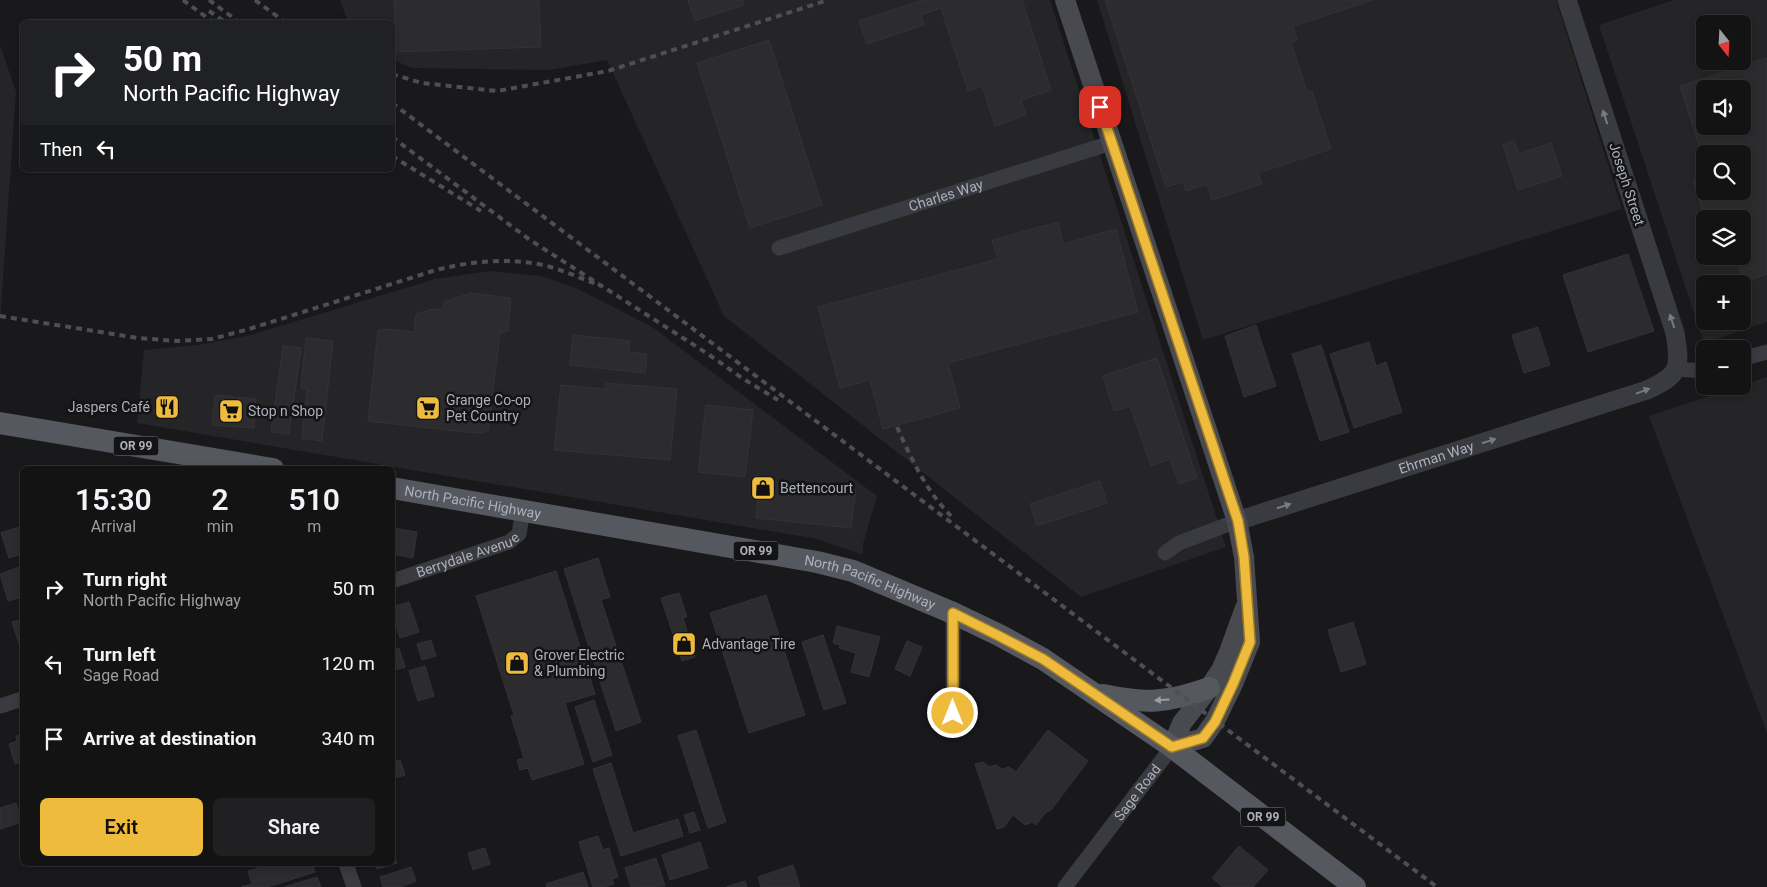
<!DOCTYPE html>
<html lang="en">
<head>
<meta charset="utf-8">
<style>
  :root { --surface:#131314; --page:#202022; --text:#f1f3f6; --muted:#9d9ea0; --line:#323234; --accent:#efbb3d }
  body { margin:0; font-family:Roboto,sans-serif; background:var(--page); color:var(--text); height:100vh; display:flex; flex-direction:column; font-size:19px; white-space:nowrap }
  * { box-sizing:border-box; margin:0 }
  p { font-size:16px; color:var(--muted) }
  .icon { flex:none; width:28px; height:28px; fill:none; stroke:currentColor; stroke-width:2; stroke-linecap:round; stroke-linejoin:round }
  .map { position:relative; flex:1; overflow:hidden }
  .details { position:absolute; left:20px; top:466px; width:375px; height:400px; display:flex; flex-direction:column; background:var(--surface); border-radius:8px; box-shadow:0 2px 8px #0003,0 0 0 1px var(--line) }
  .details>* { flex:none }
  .banner { position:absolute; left:20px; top:20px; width:375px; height:152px; border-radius:8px; box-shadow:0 2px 8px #0003,0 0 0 1px var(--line); background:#202124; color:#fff; overflow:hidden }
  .needle { width:32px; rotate:162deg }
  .fabs { position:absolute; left:1696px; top:15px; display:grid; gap:10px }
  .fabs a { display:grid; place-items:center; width:55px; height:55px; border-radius:8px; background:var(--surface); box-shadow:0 2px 8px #0003,0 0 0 1px var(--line); font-size:25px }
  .pin { position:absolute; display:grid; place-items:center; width:42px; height:42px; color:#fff; margin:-21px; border-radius:10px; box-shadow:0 2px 8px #0006 }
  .me { position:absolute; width:55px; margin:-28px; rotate:0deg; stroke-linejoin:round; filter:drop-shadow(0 0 4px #0008) }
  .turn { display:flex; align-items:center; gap:18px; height:105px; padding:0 20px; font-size:22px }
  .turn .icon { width:65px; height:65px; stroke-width:2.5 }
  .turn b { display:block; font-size:35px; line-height:42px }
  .then { display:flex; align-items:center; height:48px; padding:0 20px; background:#0003; gap:10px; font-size:19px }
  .eta { display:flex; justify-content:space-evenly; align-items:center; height:85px; text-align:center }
  .eta b { font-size:30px; font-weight:600; line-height:35px }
  .cta { display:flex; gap:10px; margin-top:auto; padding:10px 20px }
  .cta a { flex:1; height:58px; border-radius:8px; background:var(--accent); color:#111; font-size:20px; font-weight:600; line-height:58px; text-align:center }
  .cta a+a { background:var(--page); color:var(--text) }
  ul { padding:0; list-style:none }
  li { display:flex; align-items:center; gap:15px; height:75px; padding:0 20px }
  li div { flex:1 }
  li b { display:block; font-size:19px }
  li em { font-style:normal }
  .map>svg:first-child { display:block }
  .built { fill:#252528; fill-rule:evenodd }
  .building { fill:#2c2c2f; stroke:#333337; fill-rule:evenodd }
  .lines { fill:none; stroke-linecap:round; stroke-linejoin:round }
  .minor { stroke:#3a3b40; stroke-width:15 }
  .tertiary { stroke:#3a3b40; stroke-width:19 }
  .secondary { stroke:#484a50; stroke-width:20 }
  .primary { stroke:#56585f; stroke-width:22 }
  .rail { stroke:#4d4f55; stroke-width:4; stroke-dasharray:6 5; stroke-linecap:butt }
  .oneway { fill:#797b83 }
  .oneway2 { fill:#9b9ea8 }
  .route-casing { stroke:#9b7a28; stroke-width:12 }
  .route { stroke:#efbb3d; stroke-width:9 }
  .labels { text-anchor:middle; stroke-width:5; stroke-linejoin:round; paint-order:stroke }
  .shield { fill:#141416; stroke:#7e8189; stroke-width:1 }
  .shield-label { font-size:12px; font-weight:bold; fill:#acb0ba }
  .street-label { font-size:14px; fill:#acb0ba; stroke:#141416 }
  .poi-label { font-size:14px; fill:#acb0ba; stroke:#141416; text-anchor:start }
</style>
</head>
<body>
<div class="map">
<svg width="1767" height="887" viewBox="0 0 1767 887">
  <rect width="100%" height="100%" fill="#19191b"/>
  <g class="built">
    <path d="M340,0H1050L1226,547L1081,597L724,316L607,60L550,70L412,68L393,60L392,22H348Z"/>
    <path d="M1097,0H1556L1622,209L1203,340Z"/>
    <path d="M1674,0H1767V322L1704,343L1599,25ZM1705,24H1742V61H1705ZM1705,89H1742V126H1705ZM1705,154H1742V191H1705ZM1705,219H1742V256H1705ZM1705,284H1742V321H1705Z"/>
    <path d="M0,45L16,92L0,322Z"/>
    <path d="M489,271L541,276L576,288L651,326L877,496L863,544V555L817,539L137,423L144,350L199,345L251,335L435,279Z"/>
    <path d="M1767,377V733L1649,416Z"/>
  </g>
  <g class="building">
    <path d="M394,0H539L541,47L395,52Z"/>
    <path d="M688,0H742L744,5L695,21Z"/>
    <path d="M923,0H1022L1051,90L1021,100L1026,115L995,126L982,86L968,91L941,8L921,15L924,25L867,44L859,21Z"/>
    <path d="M1105,0H1373L1293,26L1297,40L1291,42L1307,92L1312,91L1331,149L1258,173L1262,184L1212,200L1207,184L1186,191L1183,182L1166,187Z"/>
    <path d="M769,40L822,205L750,228L697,63Z"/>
    <path d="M1767,58V274L1743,282L1735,256H1742V219H1705L1693,180L1705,176V191H1742V154H1705V164L1680,86ZM1705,89H1742V126H1705Z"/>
    <path d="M1514,141L1519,154L1551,143L1562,176L1518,190L1503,145Z"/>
    <path d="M1058,222L1063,244L1116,229L1138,312L948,363L960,408L883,429L870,380L840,388L818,307L998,259L992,240Z"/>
    <path d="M1628,254L1654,331L1588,352L1563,275Z"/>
    <path d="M471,293L510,298L511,303L508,331L500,333L488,431L481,433L465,432L368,421L378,331L385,329L414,332L416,314L433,309L443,310L444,302Z"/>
    <path d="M1256,325L1276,386L1244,397L1225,336Z"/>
    <path d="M1538,327L1550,365L1524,373L1512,335Z"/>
    <path d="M573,335L630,341L629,352L647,354L645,373L570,365Z"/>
    <path d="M306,338L333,341L322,441L302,438L307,389L301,388Z"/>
    <path d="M1369,342L1376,366L1386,362L1402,412L1354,428L1330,354Z"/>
    <path d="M1321,345L1349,432L1320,441L1292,354Z"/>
    <path d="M283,346L301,348L289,434L271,432Z"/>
    <path d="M1157,358L1197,478L1179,484L1170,459L1151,466L1130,406L1114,411L1103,376Z"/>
    <path d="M606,383L677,389L670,460L554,450L561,385L605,389Z"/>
    <path d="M215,395L256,399L254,428L212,425Z"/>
    <path d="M158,396L180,401L177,417L154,413Z"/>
    <path d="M706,405L753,410L745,477L698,472Z"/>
    <path d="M760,480L856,490L851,528L756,518Z"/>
    <path d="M1100,481L1107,503L1037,526L1030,504Z"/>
    <path d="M22,526V554L9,558L1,533Z"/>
    <path d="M392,528L417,532L413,558L392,554Z"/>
    <path d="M598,558L610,597L601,600L641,722L616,731L564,569Z"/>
    <path d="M22,566V597L8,601L0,574Z"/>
    <path d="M556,571L595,694L565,703L584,764L532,780L528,768L520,770L517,760L524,758L511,716L514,715L476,596Z"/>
    <path d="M679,593L687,617L683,618L695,657L682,661L661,598Z"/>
    <path d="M766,595L805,715L749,733L710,613Z"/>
    <path d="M409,602L419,632L400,638L392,614V607Z"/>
    <path d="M22,619V643L19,644L12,622Z"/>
    <path d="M1353,622L1366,664L1341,672L1328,630Z"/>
    <path d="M837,626L880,637L869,677L851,672L856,653L839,648L840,645L833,643Z"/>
    <path d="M823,635L846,703L824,710L802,642Z"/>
    <path d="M431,640L436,656L422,660L417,644Z"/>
    <path d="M907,641L922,647L910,676L895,669Z"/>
    <path d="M399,648L405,667L392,671V650Z"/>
    <path d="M425,666L434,696L418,701L409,671Z"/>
    <path d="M594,700L612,755L593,762L575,707Z"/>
    <path d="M696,730L726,822L708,828L678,736Z"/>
    <path d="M1048,730L1088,761L1051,810L1046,812L1036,825L1032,822L1025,825L1013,815L1004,827L997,829L975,764L983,762L989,767L996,765L1002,769L1009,767L1016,772Z"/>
    <path d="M22,734V761L15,764L9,744L17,741L16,736Z"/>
    <path d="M400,760L405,775L392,779V762Z"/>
    <path d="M611,763L633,833L678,819L683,836L621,856L593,769Z"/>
    <path d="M16,803L22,822L0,829V808Z"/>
    <path d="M694,812L700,830L690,833L684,815Z"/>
    <path d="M598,836L603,850L609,848L618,877L612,879L614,884L604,887H593L579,842Z"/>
    <path d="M700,842L708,868L670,880L662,855Z"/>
    <path d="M1239,846L1268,870L1253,887H1223L1212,878Z"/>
    <path d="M485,848L490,864L473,870L468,853Z"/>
    <path d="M392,851L397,863L377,869L375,864H392Z"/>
    <path d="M656,858L665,886L631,887L625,868Z"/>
    <path d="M271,864H312L315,872L268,887H241L252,884L248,871Z"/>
    <path d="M793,865L800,887H761L758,877Z"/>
    <path d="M411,867L416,881L401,887H383L380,877Z"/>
    <path d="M583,872L588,887H547L546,884Z"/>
    <path d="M317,877L321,887H285Z"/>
    <path d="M745,881L747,887H726Z"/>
  </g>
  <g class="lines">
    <g class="minor">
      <path id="s1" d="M779,248L1111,143"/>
      <path d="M1742,359L1767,352"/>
      <path d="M1676,369L1705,371"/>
      <path d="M1165,553L1179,543L1237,521"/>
      <path id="s2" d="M392,581L509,542L519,534L523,510"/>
      <path d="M953,613V728"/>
      <path d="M0,706L22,699"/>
      <path d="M346,864L354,887"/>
      <path id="s3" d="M1065,887L1172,747"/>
    </g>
    <path class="tertiary" id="s4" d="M1237,521L1647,390C1680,375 1681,368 1675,333L1567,0"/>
    <g class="secondary">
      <path d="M1065,0L1237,521L1244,557L1250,642L1233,684L1215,721L1203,738L1172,747"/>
      <path d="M1172,747L1182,723L1209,688L1221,670L1229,652L1245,608"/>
    </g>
    <g class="primary">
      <path d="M0,423L273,469"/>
      <path id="s5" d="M392,488L817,562L853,571L953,613L999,635L1043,659L1172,747L1355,887"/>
      <path d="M1103,695C1146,704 1167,703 1209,688"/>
    </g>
    <g class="rail">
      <path d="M183,0L213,22"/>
      <path d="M209,0L239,22"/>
      <path d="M255,0L285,22"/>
      <path d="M209,11L225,22"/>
      <path d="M392,74L422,83L497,91L608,71L828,0"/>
      <path d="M392,103L1437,887"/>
      <path d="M392,137L530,240L708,354L742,378L778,400"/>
      <path d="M392,156L481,211"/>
      <path d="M0,316L138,338L177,341L212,339L249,329L436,270C472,261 510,257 547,266C565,271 583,279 601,286"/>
      <path d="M897,427C911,458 926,491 951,516"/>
    </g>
  </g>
  <defs><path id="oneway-solid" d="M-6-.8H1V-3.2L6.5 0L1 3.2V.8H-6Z" transform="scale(1.25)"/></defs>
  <g class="oneway">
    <use href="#oneway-solid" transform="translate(1605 117) rotate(-108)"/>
    <use href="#oneway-solid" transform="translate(1672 321) rotate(-108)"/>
    <use href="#oneway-solid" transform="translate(1643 391) rotate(-20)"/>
    <use href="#oneway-solid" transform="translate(1489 441) rotate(-18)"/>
    <use href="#oneway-solid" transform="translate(1284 506) rotate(-18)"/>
  </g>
  <use class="oneway2" href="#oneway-solid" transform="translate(1162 700) rotate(176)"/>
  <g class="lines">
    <defs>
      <path id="route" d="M953,713V613L999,636L1043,659L1172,747L1203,738L1215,722L1233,684L1250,642L1244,557L1238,521L1100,107"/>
    </defs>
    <use href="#route" class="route-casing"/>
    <use href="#route" class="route"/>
  </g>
  <defs>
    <symbol id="restaurant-square" viewBox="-11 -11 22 22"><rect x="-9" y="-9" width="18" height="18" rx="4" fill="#efbb3d" stroke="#141416"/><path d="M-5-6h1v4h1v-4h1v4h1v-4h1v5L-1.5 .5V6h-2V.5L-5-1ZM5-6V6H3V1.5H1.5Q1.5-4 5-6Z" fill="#111"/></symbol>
    <symbol id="supermarket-square" viewBox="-11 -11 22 22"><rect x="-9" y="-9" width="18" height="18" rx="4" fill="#efbb3d" stroke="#141416"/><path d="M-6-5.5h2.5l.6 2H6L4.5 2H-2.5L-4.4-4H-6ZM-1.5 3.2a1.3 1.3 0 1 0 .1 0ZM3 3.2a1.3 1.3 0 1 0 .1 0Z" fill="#111"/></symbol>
    <symbol id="shop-square" viewBox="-11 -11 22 22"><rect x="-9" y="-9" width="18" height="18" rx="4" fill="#efbb3d" stroke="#141416"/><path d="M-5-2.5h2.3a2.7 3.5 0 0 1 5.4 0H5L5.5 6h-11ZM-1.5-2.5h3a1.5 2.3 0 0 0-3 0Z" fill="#111"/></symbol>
  </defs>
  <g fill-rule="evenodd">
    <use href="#restaurant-square" x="153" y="393" width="28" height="28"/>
    <use href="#supermarket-square" x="414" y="394" width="28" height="28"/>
    <use href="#supermarket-square" x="217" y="397" width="28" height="28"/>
    <use href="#shop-square" x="749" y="474" width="28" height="28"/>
    <use href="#shop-square" x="670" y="630" width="28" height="28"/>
    <use href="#shop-square" x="503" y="649" width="28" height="28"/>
  </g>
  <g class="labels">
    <g class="shield">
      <rect x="113.5" y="436.5" width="45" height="19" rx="4"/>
      <rect x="733.5" y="541.5" width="45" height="19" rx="4"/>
      <rect x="1240.5" y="807.5" width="45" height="19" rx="4"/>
    </g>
    <g class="shield-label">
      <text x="136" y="450">OR 99</text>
      <text x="756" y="555">OR 99</text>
      <text x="1263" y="821">OR 99</text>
    </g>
    <g class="street-label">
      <text transform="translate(1627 184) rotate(72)" y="5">Joseph Street</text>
      <text dy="5" stroke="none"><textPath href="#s1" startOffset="175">Charles Way</textPath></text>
      <text dy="5" stroke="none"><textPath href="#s4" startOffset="209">Ehrman Way</textPath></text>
      <text dy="5" stroke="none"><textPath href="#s5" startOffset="82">North Pacific Highway</textPath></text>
      <text dy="5" stroke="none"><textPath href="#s2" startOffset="80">Berrydale Avenue</textPath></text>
      <text dy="5" stroke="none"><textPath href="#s5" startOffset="488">North Pacific Highway</textPath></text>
      <text dy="5" stroke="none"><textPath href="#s3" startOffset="119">Sage Road</textPath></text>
    </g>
    <g class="poi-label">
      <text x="446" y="405">Grange Co-op<tspan x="446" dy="16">Pet Country</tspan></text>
      <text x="150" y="412" text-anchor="end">Jaspers Café</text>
      <text x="248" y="416">Stop n Shop</text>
      <text x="780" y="493">Bettencourt</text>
      <text x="702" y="649">Advantage Tire</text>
      <text x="534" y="660">Grover Electric<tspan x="534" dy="16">&amp; Plumbing</tspan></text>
    </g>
  </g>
</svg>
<div class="fabs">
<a><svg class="needle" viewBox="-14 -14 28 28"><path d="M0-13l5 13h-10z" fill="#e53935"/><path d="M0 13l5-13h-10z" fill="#9d9ea0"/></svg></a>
<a><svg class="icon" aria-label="sound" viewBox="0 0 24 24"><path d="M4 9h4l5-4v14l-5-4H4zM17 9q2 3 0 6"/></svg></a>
<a><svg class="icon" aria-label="search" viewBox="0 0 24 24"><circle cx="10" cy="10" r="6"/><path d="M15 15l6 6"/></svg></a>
<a><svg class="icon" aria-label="layers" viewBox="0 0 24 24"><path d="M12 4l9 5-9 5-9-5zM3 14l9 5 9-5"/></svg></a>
<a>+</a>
<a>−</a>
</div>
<div class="pin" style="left:1100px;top:107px;background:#d93025"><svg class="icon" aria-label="arrive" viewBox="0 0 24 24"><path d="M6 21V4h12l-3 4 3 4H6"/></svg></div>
<svg class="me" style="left:953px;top:713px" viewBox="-20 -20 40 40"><circle r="17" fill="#efbb3d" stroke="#fff" stroke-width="3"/><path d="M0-11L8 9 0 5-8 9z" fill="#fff"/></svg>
<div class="banner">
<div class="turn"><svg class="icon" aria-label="right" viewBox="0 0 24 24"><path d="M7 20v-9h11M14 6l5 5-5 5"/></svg><div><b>50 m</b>North Pacific Highway</div></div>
<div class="then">Then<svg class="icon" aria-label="left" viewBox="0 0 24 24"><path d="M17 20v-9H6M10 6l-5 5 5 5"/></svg></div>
</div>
<section class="details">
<div class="eta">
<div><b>15:30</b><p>Arrival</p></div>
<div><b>2</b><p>min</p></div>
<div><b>510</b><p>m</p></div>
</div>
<ul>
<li><svg class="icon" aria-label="right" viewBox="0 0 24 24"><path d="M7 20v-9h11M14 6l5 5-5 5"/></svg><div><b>Turn right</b><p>North Pacific Highway</p></div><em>50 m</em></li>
<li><svg class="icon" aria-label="left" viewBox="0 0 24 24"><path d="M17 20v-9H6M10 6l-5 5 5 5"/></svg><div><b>Turn left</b><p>Sage Road</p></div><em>120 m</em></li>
<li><svg class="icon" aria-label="arrive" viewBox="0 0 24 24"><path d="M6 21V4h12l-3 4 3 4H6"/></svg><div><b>Arrive at destination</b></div><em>340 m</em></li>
</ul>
<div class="cta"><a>Exit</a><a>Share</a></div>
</section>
</div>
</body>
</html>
